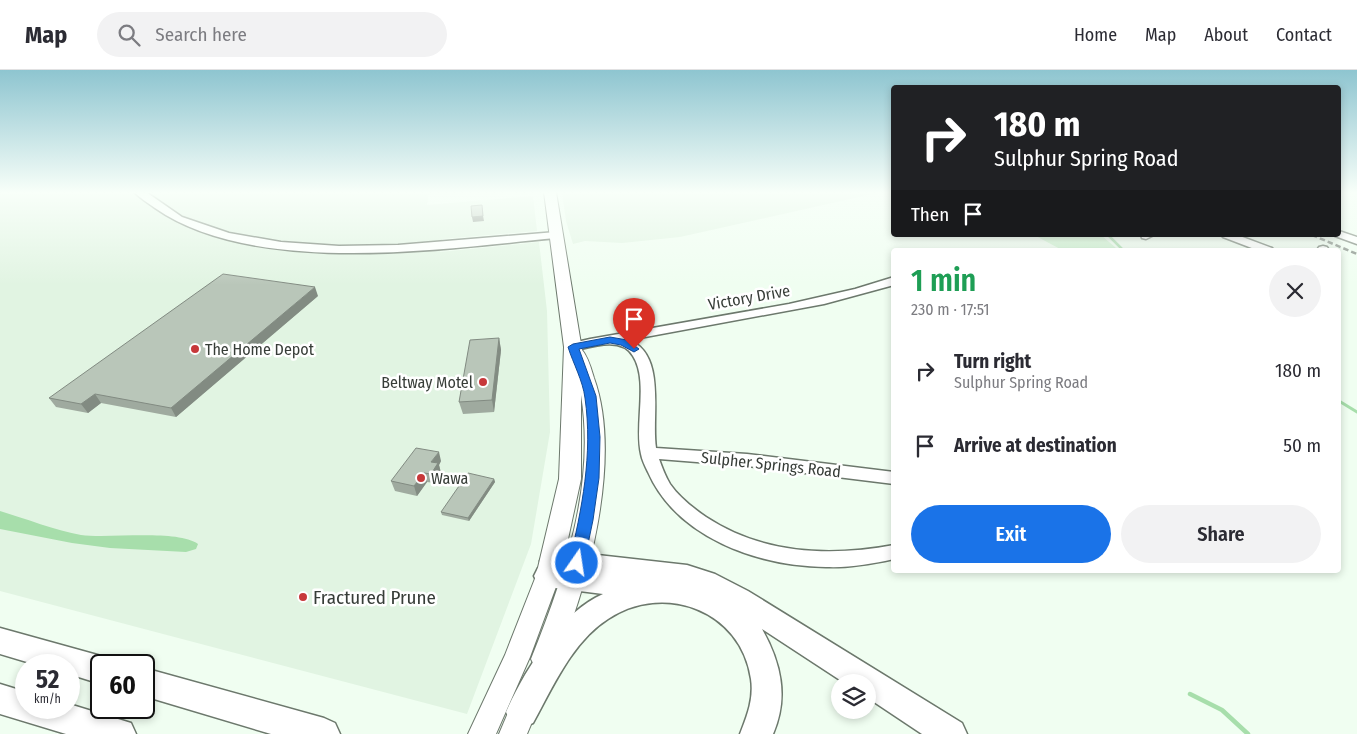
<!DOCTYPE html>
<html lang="en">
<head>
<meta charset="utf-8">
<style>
  :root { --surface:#fff; --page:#f2f2f3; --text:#2b2b33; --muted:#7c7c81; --line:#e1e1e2; --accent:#1a73e8 }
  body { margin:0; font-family:"Fira Sans Condensed",sans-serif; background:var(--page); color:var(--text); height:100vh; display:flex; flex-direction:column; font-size:19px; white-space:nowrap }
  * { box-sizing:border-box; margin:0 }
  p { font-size:16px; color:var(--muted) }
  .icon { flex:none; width:28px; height:28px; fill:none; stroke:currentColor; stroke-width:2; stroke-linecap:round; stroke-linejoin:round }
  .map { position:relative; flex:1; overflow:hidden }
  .side { position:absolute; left:891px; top:178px; width:450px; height:325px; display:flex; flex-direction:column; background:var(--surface); border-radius:5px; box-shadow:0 2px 8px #0003 }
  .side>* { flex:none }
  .top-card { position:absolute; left:891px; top:15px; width:450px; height:152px; border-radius:5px; box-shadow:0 2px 8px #0003; background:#202124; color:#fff; overflow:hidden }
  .fabs { position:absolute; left:831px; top:604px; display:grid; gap:10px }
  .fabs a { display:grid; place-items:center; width:45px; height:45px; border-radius:50%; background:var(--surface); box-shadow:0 2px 8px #0003; font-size:25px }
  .speed { position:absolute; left:15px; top:584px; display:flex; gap:10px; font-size:25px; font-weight:700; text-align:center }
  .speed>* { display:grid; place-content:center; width:65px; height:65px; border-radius:50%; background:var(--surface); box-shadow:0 2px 8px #0003; line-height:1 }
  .speed small { font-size:12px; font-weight:400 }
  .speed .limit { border:2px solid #111; border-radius:8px; background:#fff; color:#111 }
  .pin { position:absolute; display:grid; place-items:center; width:42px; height:42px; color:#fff; margin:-51px -21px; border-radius:50% 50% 50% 0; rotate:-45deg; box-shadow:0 0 5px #0007 }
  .pin .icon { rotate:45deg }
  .me { position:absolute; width:55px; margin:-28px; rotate:13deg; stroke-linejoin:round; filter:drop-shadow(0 0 4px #0008) }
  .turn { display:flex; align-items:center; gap:18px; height:105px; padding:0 20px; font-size:22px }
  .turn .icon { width:65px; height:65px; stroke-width:2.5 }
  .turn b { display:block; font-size:35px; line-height:42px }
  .then { display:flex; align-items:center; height:48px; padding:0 20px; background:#0003; gap:10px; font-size:19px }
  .round { display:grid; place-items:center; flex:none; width:52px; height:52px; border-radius:26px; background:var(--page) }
  .overview { display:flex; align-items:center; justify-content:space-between; height:85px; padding:0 20px }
  h1 { font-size:30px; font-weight:600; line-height:38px; color:#1e9e55 }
  .action { display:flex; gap:10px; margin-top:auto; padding:10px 20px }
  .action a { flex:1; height:58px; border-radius:30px; background:var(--accent); color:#fff; font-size:20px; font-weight:600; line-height:58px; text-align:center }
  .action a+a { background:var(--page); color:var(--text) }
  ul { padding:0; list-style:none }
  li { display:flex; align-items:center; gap:15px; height:75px; padding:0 20px }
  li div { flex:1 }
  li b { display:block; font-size:19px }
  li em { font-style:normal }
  header { display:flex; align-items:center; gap:30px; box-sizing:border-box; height:70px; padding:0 25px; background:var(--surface); border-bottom:1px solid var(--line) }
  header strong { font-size:24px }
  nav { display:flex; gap:28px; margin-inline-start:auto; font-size:18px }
  .search { width:350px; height:45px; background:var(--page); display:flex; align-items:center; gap:12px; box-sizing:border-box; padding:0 18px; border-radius:28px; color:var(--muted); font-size:19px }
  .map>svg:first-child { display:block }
  .built { fill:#e1f4e2 }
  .green { fill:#d0f5d2 }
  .water { fill:#a7deab }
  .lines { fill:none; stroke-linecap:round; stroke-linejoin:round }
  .stream-far2 { stroke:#a7deab; stroke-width:2.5 }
  .stream-far1 { stroke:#a7deab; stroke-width:3 }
  .stream { stroke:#a7deab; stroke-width:4.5 }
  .minor-casing { stroke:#6c786c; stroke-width:3 }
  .major-casing { stroke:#6c786c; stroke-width:2 }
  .highway-casing { stroke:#6c786c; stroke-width:3 }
  .minor { fill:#fff; fill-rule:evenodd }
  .major { fill:#fff; fill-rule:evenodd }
  .highway { fill:#fff; fill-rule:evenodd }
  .rail { stroke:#7c857d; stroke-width:2.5; stroke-dasharray:5.5 3; stroke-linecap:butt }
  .wall { fill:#9faa9f }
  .shaded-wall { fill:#828b82 }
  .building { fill:#b9c6b9; stroke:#828b82 }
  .route { fill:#1a73e8; stroke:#114b97 }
  .poi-dot { fill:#c7383a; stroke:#fff; stroke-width:2 }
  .labels { text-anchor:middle; stroke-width:5; stroke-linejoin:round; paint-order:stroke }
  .street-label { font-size:16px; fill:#373d38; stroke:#fff }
  .poi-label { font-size:16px; fill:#373d38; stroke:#fff; text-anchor:start }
  .near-poi-label { font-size:19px; fill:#373d38; stroke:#fff; text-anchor:start }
</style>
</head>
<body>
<header>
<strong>Map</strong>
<div class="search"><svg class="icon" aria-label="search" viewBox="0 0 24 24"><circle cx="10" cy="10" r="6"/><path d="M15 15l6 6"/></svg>Search here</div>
<nav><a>Home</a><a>Map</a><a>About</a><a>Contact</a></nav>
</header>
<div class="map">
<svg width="1357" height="664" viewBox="0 0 1357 664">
  <rect width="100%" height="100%" fill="#f0fef1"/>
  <g class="built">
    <path d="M0,122H429L427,135L533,126L537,161L442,169L440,182L539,172L547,241L550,362L531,474L467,644L0,521Z"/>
    <path d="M562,122H881L680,167L622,173L585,171L573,174L566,151Z"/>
  </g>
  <path class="green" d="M1034,165H1101L1116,178L1122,180H1062Z"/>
  <path class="water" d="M0,441C24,448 57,461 81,465C108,469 176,459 198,474L196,479L186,482L110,478L72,473L0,459Z"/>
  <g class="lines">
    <path class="stream-far2" d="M1108,165L1123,180"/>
    <path class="stream-far1" d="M1339,331L1357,342"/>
    <path class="stream" d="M1190,624L1222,640L1248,664"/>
    <defs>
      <g id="minor">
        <path d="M134,122H146L182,147L229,163L281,172L339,176L398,175L556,162L562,165L556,168C441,179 254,207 155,138C148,133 140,128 134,122Z"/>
        <path d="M1339,161L1357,167V174L1335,166L1334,165H1339Z"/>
        <path d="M1141,165H1154L1146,169L1142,168Z"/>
        <path d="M1221,165H1237L1272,178L1274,180H1257L1223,167Z"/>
        <path d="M1323,176L1327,177L1329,180H1317L1319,177Z"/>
        <path d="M894,207V215L824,234L629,270C667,285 651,346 656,378L747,384L894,402V414L747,396L659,389C662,397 665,406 670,414C679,427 693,438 706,447C762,484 830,487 894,475V489C871,494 849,498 826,497C758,496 677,468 648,402C645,396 642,390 641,384C634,355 649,311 633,286C621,266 591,277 573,281L566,277L568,274L590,269L789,234L855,219Z"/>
      </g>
      <g id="major">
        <path d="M544,122H556L582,280C588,287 591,298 594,308C623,388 588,522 553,597L544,601L535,597L531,589C564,507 596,415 581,325V409L560,506L530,587L496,664H468L505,585L536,506L559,409L564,277Z"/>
        <path d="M526,620L536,624L540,633L527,664H499L516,624Z"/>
      </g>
      <g id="highway">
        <path d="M553,480L687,495L715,504L748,521L962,653L967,664H922L868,628V612H843L762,559C781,593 789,627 773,664H740C747,646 754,629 751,609C741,540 664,512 608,549C572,572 553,617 533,653L522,657L511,653L506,642C524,601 561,542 603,524L548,517L538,514L534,506L538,498L543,497L540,491L544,483Z"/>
        <path d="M0,558L101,586L112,590L114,595H101V614L69,604V595H37L0,584Z"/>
        <path d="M144,598L324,648L335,653L340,664H271L144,626Z"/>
        <path d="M0,614L26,622V638H69V634L131,653L136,664H66L0,644Z"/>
      </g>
    </defs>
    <use href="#minor" class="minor-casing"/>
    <use href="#major" class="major-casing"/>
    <use href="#highway" class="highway-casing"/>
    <use href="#minor" class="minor"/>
    <use href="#major" class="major"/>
    <use href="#highway" class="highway"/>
    <path class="rail" d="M1312,165L1357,184"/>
  </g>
  <g class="wall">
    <path d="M318,226L176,347L101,333L88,343L56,337L49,328Z"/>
    <path d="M499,268L501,280L494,342L463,344L459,332Z"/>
    <path d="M441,391L439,395L441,403L434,413L427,412L417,426L395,421L391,411Z"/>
    <path d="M494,409L495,412L469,451L442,445L441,442Z"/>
  </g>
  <g class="shaded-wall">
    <path d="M482,140L484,151L473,152L472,147Z"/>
    <path d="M315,217L318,226L176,347L171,338Z"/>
    <path d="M499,268L501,280L494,342L492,330Z"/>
    <path d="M95,324L101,333L88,343L81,334Z"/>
    <path d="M439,382L441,391L439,395L441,403L434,413L431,404V392Z"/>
    <path d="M424,403L427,412L417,426L414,416Z"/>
    <path d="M494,409L495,412L469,451L468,448Z"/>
  </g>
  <g class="building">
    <path d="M482,135L483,146L472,147L471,136Z"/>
    <path d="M223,204L315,217L171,338L95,324L81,334L49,328Z"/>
    <path d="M499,268L492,330L459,332L470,270Z"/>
    <path d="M416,378L439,382L431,392L438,393L431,404L424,403L414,416L391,411Z"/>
    <path d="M468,403L494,409L468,448L441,442Z"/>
  </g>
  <linearGradient id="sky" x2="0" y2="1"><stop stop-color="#8ec5d0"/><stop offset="0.57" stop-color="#f8fff9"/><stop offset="1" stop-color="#f8fff9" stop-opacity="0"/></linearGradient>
  <rect width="1357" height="215" fill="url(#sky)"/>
  <path class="route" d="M610,267L627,270L639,279L634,282L621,275L610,273L579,279L596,326L600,367L599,408L593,450L584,493L582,497L577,499L572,497L569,493C582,439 593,384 585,328C583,311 573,293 568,277L573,274Z"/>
  <g class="poi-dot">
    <circle cx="195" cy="279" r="5"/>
    <circle cx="483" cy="312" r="5"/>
    <circle cx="421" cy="408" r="5"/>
    <circle cx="303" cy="527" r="5"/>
  </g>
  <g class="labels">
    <g class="street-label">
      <text transform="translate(749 227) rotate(-10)" y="6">Victory Drive</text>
      <text transform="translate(771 394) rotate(6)" y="6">Sulpher Springs Road</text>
    </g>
    <g class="poi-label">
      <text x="205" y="285">The Home Depot</text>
      <text x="473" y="318" text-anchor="end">Beltway Motel</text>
      <text x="431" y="414">Wawa</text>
    </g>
    <g class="near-poi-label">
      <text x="313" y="534">Fractured Prune</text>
    </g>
  </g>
</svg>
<div class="fabs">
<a><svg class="icon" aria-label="layers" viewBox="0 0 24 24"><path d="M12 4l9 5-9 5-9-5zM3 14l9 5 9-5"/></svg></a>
</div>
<div class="speed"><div>52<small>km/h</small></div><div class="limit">60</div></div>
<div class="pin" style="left:634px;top:279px;background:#d93025"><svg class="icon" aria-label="arrive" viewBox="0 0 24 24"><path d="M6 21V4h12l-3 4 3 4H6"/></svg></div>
<svg class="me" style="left:577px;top:493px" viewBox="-20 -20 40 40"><circle r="17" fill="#1a73e8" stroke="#fff" stroke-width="3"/><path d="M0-11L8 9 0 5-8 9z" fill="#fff"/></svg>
<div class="top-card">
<div class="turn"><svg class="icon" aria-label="right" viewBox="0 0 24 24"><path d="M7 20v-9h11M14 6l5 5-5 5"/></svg><div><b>180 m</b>Sulphur Spring Road</div></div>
<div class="then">Then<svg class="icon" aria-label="arrive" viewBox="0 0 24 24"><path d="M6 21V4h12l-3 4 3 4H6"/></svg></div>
</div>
<section class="side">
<div class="overview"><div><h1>1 min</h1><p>230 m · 17:51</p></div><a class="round"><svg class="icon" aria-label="close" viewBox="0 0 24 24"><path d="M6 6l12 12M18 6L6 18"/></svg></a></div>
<ul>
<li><svg class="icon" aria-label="right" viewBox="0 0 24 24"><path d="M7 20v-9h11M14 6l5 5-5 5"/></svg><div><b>Turn right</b><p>Sulphur Spring Road</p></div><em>180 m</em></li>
<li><svg class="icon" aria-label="arrive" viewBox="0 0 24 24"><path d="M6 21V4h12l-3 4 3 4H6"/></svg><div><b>Arrive at destination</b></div><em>50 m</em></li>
</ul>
<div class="action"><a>Exit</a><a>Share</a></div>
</section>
</div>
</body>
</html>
